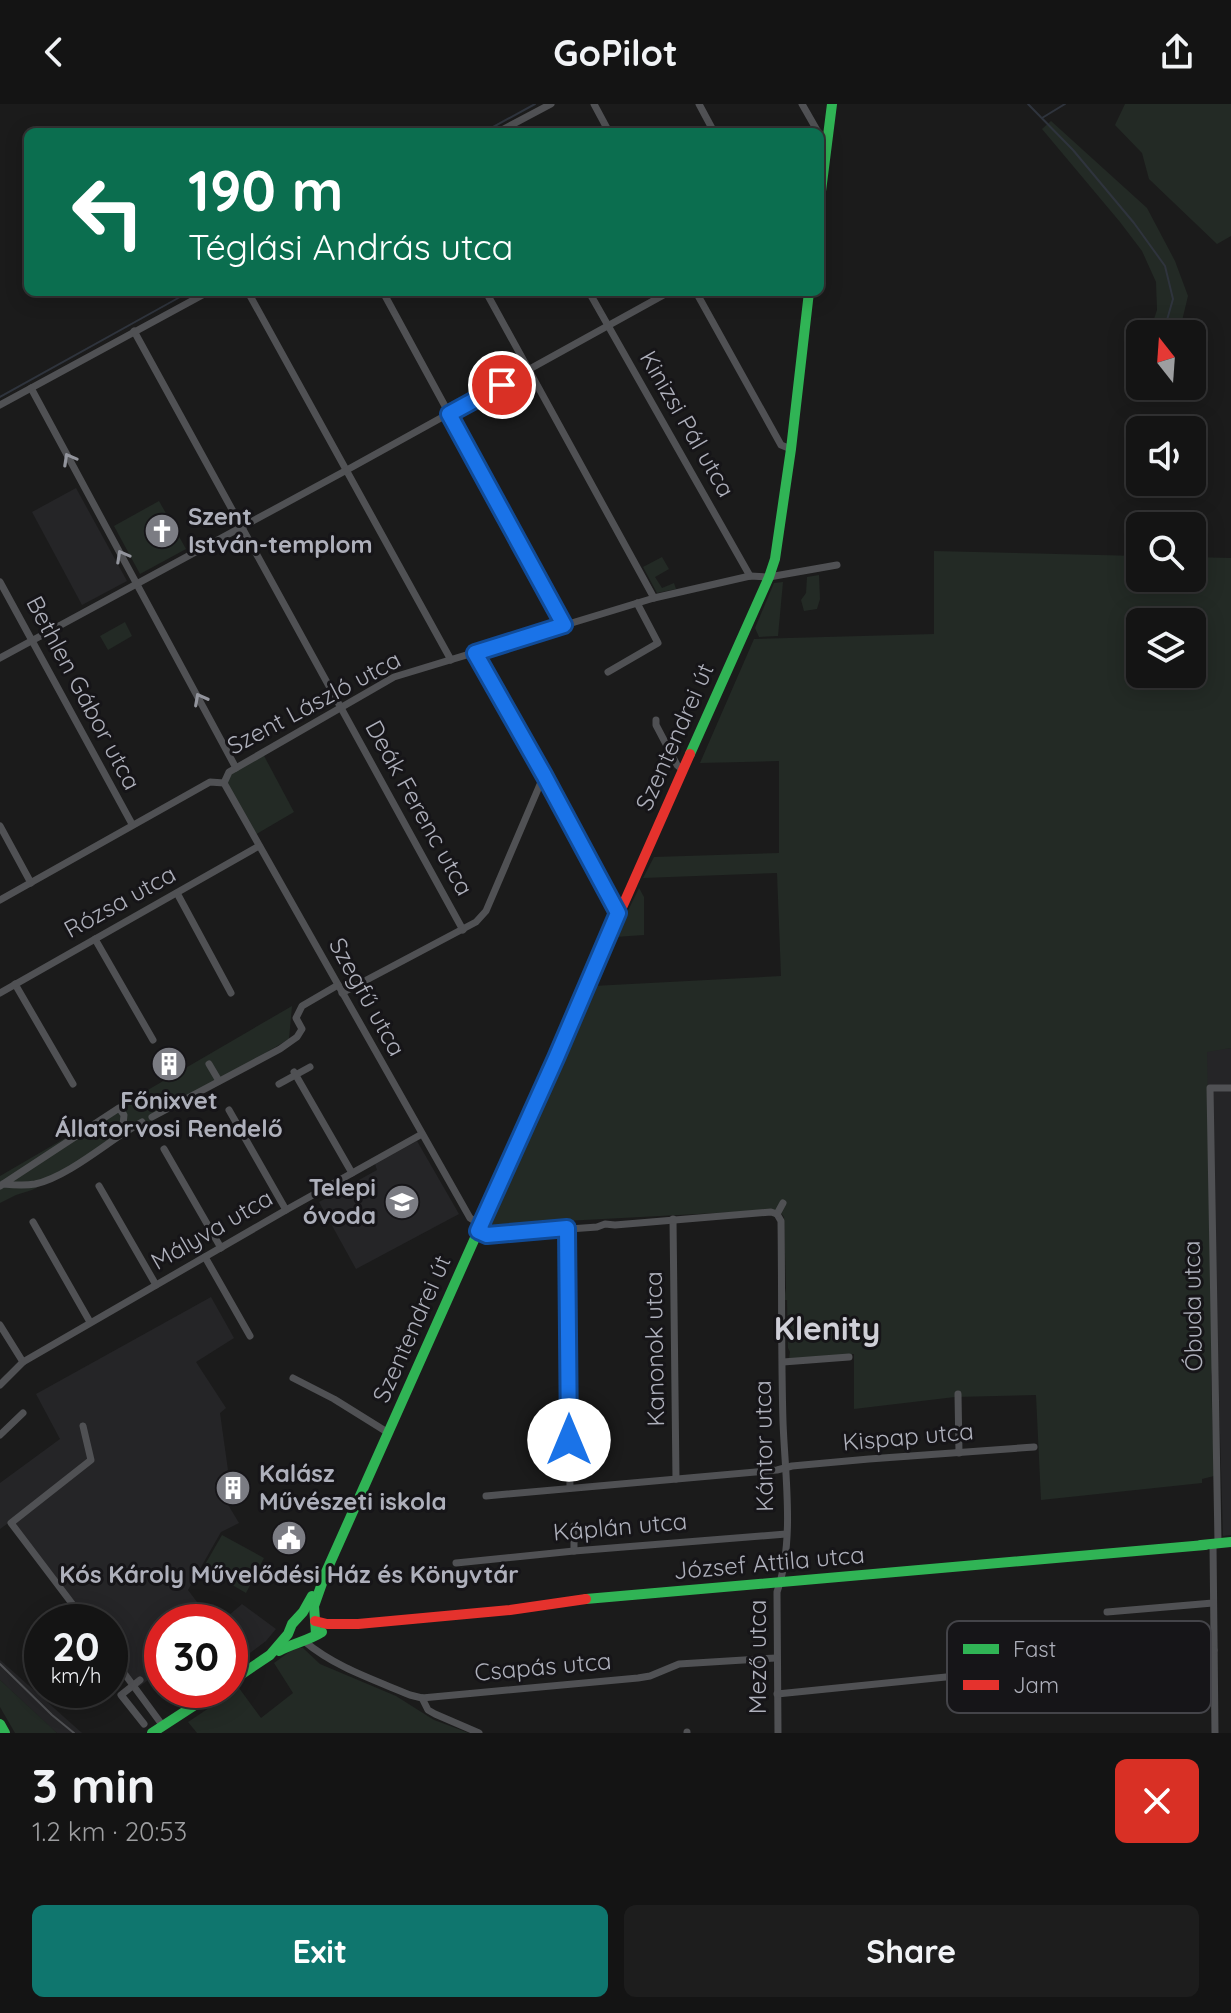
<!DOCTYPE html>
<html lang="en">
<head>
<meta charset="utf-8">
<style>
  :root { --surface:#141414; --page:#1d1d1d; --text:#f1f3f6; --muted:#9d9ea0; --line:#333334; --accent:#0f766e }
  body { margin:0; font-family:Quicksand,sans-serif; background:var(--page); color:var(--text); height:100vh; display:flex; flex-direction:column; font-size:30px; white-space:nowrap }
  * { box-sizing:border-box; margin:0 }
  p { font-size:26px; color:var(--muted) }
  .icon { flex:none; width:44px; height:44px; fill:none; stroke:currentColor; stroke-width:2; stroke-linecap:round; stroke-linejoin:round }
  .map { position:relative; height:1629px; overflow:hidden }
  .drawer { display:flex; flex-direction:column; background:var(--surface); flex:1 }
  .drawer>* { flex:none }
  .banner { position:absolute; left:24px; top:24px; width:800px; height:168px; border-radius:12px; box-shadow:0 4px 20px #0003,0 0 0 2px var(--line); background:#0b6e4f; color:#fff; overflow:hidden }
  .needle { width:52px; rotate:343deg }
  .controls { position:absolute; left:1126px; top:216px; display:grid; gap:16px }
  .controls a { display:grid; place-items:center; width:80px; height:80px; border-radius:12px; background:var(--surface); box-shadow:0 4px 20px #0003,0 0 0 2px var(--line); font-size:40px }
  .speed { position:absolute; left:24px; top:1500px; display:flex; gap:16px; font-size:40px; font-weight:700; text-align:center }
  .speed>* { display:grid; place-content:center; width:104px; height:104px; border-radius:50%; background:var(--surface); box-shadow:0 4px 20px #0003,0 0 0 2px var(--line); line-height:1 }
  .speed small { font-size:20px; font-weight:400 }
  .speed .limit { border:12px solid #d22; background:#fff; color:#111 }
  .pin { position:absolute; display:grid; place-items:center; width:68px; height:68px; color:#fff; margin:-34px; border:4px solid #fff; border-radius:50%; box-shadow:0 2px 8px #0007 }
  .me { position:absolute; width:88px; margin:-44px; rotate:0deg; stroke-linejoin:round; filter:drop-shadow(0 0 6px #0008) }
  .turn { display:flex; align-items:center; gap:28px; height:168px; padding:0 32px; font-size:36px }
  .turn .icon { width:104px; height:104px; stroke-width:2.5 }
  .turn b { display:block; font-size:56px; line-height:68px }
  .round { display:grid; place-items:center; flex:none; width:84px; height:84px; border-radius:12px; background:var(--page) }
  .headline { display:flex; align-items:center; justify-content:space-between; height:136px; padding:0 32px }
  h1 { font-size:48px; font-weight:800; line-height:60px }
  .primary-button { display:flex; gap:16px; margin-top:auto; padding:16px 32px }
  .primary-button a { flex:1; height:92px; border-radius:12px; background:var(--accent); color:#fff; font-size:32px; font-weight:800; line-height:92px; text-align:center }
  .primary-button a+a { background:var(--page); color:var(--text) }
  header { display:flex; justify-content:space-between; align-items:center; height:104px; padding:0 32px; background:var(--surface); font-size:36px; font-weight:800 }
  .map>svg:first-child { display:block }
  .built { fill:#252527 }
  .green { fill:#232a25; fill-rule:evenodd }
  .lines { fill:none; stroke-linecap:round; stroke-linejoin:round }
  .stream { stroke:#2f343d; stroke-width:2 }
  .street { stroke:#505154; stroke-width:7 }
  .fast { stroke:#30b455; stroke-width:10 }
  .jam { stroke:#e5322d; stroke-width:10 }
  .tram { stroke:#505154; stroke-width:2 }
  .oneway { stroke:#92949c }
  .route-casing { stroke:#114b97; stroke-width:20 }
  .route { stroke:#1a73e8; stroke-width:14 }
  .labels { text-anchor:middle; stroke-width:6; stroke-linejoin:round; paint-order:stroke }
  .street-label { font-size:24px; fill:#aeb0bb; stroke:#161518 }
  .poi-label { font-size:24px; font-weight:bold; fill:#aeb0bb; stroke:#161518; text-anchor:start }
  .district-label { font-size:32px; font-weight:bold; fill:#cfcfd7; stroke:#161518 }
  .key { fill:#161518; stroke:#444449; stroke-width:2 }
  .key-label { font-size:22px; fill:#aeb0bb }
</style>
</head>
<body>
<header><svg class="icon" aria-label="back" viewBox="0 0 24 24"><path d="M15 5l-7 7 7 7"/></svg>GoPilot<svg class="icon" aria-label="share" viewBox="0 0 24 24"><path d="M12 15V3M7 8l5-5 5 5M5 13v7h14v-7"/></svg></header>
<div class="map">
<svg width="1231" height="1629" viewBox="0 0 1231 1629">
  <rect width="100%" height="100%" fill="#1b1b1b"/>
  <g class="built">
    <path d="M76,384L127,477L82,501L32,408Z"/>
    <path d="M1231,944V1431L1223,1432L1218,1261L1205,946Z"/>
    <path d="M417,1037L459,1110L356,1165L319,1098L377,1066L375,1060Z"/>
    <path d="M211,1193L234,1234L196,1258L226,1304L220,1309L228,1366L215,1379L239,1419L221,1428L188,1486L212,1518H162V1565L139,1583L110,1545V1518H89L11,1417L0,1425V1379L60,1335L36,1290Z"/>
    <path d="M242,1500L276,1525L266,1537L230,1564V1518H221Z"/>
    <path d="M0,1556L82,1629H57L50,1623L0,1576Z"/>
  </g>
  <g class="green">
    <path d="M1125,0H1231V132L1217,140L1149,75L1142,49L1115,21Z"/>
    <path d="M1051,17L1147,104L1175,157L1188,192L1181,221L1175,230H1149L1157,206L1156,178L1142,147L1120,118L1042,25Z"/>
    <path d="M159,397L186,445L140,470L114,422Z"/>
    <path d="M934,447L1140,452V474H1192V453L1231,454V944L1207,948L1213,1258L1211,1271L1214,1372L1202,1375V1379L1041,1396L1036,1291L955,1293L854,1305V1250L789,1255L790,1248L788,1244L787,1196H784L786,1184L784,1113L781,1109L774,1106L491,1121L497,1099L516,1055L593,882L781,872L777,769L643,774L654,753L779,749V657L700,659L754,535L934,530ZM1140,518H1192V570H1140Z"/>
    <path d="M662,453L669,465L655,473L662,484L674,479L676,485L657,489L643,463Z"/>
    <path d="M819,471L820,495L817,505L804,507L801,496L806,489L807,473Z"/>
    <path d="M783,478L778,532L759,533L755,524L774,479Z"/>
    <path d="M125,518L132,532L108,546L100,532Z"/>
    <path d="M262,648L294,708L253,732L224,679L229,668Z"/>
    <path d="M639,784L644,793V831L615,833Z"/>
    <path d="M292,902L289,935L147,1019L68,1068L32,1086L16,1091L0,1099V1072Z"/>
    <path d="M222,1431L264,1454L246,1489L203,1464Z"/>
    <path d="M296,1543L303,1544L320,1560L396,1592L434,1616L469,1629H197L188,1618L239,1584L261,1614L293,1589L274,1559Z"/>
    <path d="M0,1576L57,1629H15L0,1603Z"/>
  </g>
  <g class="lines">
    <g class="stream">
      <path d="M1028,0L1073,46L1134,119L1165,162L1173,195L1163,230"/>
      <path d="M1042,14L1065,0"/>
      <path d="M484,28L535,0"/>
      <path d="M0,293L189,188"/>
    </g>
    <g class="street">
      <path d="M594,0L609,28"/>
      <path d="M699,0L714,28"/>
      <path d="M802,0L818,28"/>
      <path d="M498,28L551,0"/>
      <path d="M248,188L451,556"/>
      <path d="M383,188L564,521"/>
      <path d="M486,188L654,494"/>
      <path d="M589,188L750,472"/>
      <path d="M696,188L781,341L791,345"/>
      <path d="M134,227L463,826"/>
      <path d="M31,284L236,664"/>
      <path d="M0,301L208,188"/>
      <path d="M0,478L132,720"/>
      <path d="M475,549L544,671L618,809"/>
      <path d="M0,554L345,367L669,188"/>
      <path d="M608,568L658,539L637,499"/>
      <path d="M656,616V621L677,661L683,666"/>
      <path d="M224,679L229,668L394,573L654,494L750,472L769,473L837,461"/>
      <path d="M224,679L470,1114L481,1121"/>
      <path d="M0,722L31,779"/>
      <path d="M177,789L231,889"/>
      <path d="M0,796L210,678L224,679"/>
      <path d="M95,835L153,936"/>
      <path d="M15,880L73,980"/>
      <path d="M0,889L259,742"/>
      <path d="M342,889L476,818L486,807L544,671"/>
      <path d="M209,960L219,977"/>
      <path d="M294,968L352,1069"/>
      <path d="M279,980L310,963"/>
      <path d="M229,1006L286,1106"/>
      <path d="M152,1013L280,945L297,933L302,925L296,914L302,902L338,881"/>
      <path d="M122,1030L142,1018"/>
      <path d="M164,1045L221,1144"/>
      <path d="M0,1082L119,1004L124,1011L122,1030C98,1046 63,1074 35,1080C24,1082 13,1081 3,1080"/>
      <path d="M99,1082L156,1181"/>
      <path d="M777,1110L781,1117C782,1184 781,1251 783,1318C785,1372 795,1437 777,1488L778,1629"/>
      <path d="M777,1110L783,1099"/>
      <path d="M673,1115L676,1375"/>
      <path d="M33,1118L90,1218"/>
      <path d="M567,1124L570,1384"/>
      <path d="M478,1127L487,1131L597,1123L605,1120L615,1121L771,1108L777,1110"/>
      <path d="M205,1153L250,1232"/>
      <path d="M0,1221L23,1258L0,1281"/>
      <path d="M23,1258L286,1106L422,1030"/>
      <path d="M783,1258L849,1253"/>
      <path d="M293,1274L334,1295L387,1328"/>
      <path d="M958,1290L959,1349"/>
      <path d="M83,1322L91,1356L11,1419L86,1518"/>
      <path d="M0,1331L23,1309"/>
      <path d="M486,1392L777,1366L792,1362L869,1355L1034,1343"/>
      <path d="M1218,1439L1210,984H1231"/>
      <path d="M1213,1440L1215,1629"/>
      <path d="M574,1447V1422"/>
      <path d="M456,1459L574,1447L786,1430"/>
      <path d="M1107,1508L1213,1499"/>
      <path d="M304,1537C335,1563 372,1575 410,1591L422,1594L638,1574L650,1572L679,1560L776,1554"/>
      <path d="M110,1550L163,1622"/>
      <path d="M140,1576L121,1591L144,1620"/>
      <path d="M777,1590L1214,1546"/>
      <path d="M422,1594L428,1606L435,1610L479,1629"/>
      <path d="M687,1629V1628"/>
    </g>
    <g class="fast">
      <path d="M820,95L832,0"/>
      <path d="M690,650L769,473L775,455L791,345L809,188"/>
      <path d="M1201,1441L1231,1438"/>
      <path d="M586,1495L1205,1441"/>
      <path d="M316,1530L314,1502L326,1468L566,930"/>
      <path d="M279,1547C293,1539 308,1537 322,1528"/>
      <path d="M230,1578L270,1551L288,1530L292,1520L303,1508L312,1492"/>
      <path d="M0,1620L5,1629"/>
      <path d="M152,1629L218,1586"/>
    </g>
    <g class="jam">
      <path d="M566,930L690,650"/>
      <path d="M315,1517L327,1520H358L510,1506L586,1495"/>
    </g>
    <path class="tram" d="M0,1560L52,1611L74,1629"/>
  </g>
  <defs><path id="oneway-chevron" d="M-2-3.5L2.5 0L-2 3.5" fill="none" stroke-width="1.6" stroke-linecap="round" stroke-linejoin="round" transform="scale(2)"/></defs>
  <g class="oneway">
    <use href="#oneway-chevron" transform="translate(69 355) rotate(-119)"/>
    <use href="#oneway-chevron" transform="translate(122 452) rotate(-119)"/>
    <use href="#oneway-chevron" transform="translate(200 595) rotate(-118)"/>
  </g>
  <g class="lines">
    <defs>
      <path id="route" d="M502,281L449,310L564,521L475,549L544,671L618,809L556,954L478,1127L487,1131L567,1124L569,1336"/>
    </defs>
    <use href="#route" class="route-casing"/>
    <use href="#route" class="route"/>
  </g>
  <defs>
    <symbol id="church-disc" viewBox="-11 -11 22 22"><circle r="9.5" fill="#7b7c83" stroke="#161518"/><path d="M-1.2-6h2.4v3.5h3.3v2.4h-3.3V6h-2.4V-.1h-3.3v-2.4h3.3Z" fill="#fff"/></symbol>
    <symbol id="building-disc" viewBox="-11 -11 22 22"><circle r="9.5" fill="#7b7c83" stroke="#161518"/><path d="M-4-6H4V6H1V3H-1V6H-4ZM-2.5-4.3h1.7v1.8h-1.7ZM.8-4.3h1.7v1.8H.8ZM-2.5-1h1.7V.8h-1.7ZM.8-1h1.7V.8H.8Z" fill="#fff"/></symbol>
    <symbol id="school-disc" viewBox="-11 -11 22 22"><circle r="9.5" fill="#7b7c83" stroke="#161518"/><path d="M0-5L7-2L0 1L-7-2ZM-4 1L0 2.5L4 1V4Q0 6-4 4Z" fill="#fff"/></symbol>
    <symbol id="civic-disc" viewBox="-11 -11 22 22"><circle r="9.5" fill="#7b7c83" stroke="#161518"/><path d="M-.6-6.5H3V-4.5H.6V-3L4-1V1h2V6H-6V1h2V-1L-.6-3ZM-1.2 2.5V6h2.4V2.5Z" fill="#fff"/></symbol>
  </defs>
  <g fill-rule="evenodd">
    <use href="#church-disc" x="142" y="407" width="40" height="40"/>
    <use href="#building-disc" x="149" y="940" width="40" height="40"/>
    <use href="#school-disc" x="382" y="1078" width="40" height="40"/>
    <use href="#building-disc" x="213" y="1364" width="40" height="40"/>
    <use href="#civic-disc" x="269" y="1414" width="40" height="40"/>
  </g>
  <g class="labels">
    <g class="street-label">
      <text transform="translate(687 320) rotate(60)" y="8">Kinizsi Pál utca</text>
      <text transform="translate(83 589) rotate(62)" y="8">Bethlen Gábor utca</text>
      <text transform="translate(314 599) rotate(-28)" y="8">Szent László utca</text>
      <text transform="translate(675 633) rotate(-66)" y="8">Szentendrei út</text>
      <text transform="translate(419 704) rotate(61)" y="8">Deák Ferenc utca</text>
      <text transform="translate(120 798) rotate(-29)" y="8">Rózsa utca</text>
      <text transform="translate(367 893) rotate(61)" y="8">Szegfű utca</text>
      <text transform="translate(212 1126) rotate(-30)" y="8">Mályva utca</text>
      <text transform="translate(1193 1202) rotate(-91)" y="8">Óbuda utca</text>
      <text transform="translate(412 1225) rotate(-66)" y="8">Szentendrei út</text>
      <text transform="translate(655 1245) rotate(-91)" y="8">Kanonok utca</text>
      <text transform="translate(908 1333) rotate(-5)" y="8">Kispap utca</text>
      <text transform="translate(764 1342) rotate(-91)" y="8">Kántor utca</text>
      <text transform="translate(620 1423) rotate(-5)" y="8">Káplán utca</text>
      <text transform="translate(769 1459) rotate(-5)" y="8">József Attila utca</text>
      <text transform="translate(758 1553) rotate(-90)" y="8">Mező utca</text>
      <text transform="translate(543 1563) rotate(-5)" y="8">Csapás utca</text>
    </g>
    <g class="poi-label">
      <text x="188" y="421">Szent<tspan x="188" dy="28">István-templom</tspan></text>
      <text x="169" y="1005" text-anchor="middle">Főnixvet<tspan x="169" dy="28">Állatorvosi Rendelő</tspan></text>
      <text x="376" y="1092" text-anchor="end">Telepi<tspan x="376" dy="28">óvoda</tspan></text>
      <text x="259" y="1378">Kalász<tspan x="259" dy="28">Művészeti iskola</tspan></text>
      <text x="289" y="1479" text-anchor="middle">Kós Károly Művelődési Ház és Könyvtár</text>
    </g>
    <g class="district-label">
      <text x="827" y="1236">Klenity</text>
    </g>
  </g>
  <rect x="947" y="1517" width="264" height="92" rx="12" class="key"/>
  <rect x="963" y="1540" width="36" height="10" fill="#30b455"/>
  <rect x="963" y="1576" width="36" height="10" fill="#e5322d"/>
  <g class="key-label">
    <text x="1013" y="1553">Fast</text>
    <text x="1013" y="1589">Jam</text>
  </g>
</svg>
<div class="controls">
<a><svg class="needle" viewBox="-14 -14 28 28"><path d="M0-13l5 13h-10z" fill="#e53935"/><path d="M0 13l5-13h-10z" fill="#9d9ea0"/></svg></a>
<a><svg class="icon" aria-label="sound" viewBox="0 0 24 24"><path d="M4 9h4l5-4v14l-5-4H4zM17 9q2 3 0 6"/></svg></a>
<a><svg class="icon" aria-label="search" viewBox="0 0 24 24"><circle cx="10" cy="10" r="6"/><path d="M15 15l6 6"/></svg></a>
<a><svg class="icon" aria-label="layers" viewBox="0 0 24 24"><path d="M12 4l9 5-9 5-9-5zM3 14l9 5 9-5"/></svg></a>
</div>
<div class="speed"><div>20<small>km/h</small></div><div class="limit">30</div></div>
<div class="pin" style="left:502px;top:281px;background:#d93025"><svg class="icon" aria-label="arrive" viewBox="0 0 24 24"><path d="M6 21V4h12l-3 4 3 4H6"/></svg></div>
<svg class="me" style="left:569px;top:1336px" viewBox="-20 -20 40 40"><circle r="19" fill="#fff"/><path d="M0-13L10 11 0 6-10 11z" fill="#1a73e8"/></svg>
<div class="banner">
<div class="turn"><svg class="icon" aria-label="left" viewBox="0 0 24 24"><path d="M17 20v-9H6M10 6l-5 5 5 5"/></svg><div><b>190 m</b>Téglási András utca</div></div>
</div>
</div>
<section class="drawer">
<div class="headline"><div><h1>3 min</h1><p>1.2 km · 20:53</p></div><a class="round" style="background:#d93025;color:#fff"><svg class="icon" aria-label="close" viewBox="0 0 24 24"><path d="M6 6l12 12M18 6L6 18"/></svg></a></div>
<div class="primary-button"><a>Exit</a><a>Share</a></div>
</section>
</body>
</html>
